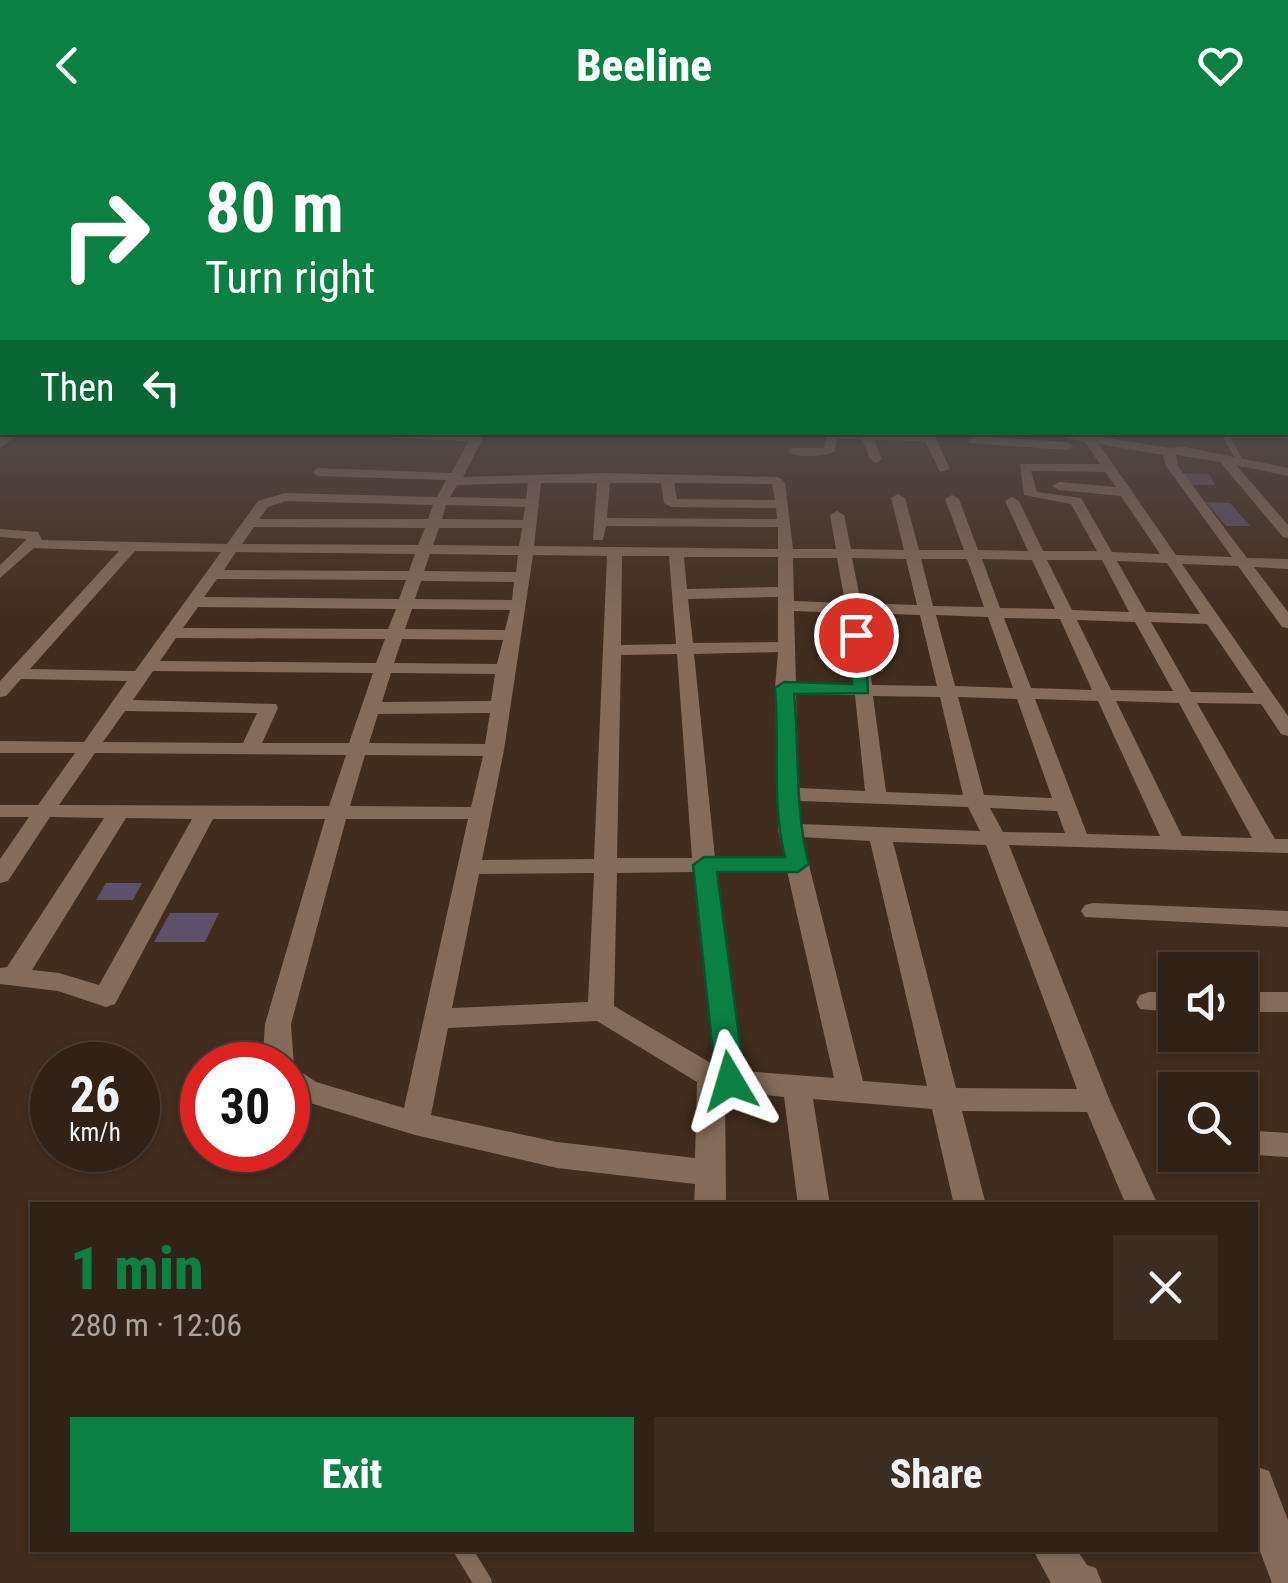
<!DOCTYPE html>
<html lang="en">
<head>
<meta charset="utf-8">
<style>
  :root { --surface:#322116; --page:#3d2e23; --text:#f1f3f6; --muted:#a8a3a1; --line:#4d3e35; --accent:#0b8043 }
  body { margin:0; font-family:"Roboto Condensed",sans-serif; background:var(--page); color:var(--text); height:100vh; display:flex; flex-direction:column; font-size:38px; white-space:nowrap }
  * { box-sizing:border-box; margin:0 }
  p { font-size:32px; color:var(--muted) }
  .icon { flex:none; width:55px; height:55px; fill:none; stroke:currentColor; stroke-width:2; stroke-linecap:round; stroke-linejoin:round }
  .map { position:relative; flex:1; overflow:hidden }
  .panel { position:absolute; left:30px; top:1072px; width:1228px; height:350px; display:flex; flex-direction:column; background:var(--surface); border-radius:0px; box-shadow:0 2px 8px #0004,0 0 0 2px var(--line) }
  .panel>* { flex:none }
  .banner { position:absolute; left:0px; top:0px; width:1290px; height:305px; box-shadow:0 2px 8px #0004,0 0 0 2px var(--line); background:#0b8043; color:#fff; overflow:hidden }
  .controls { position:absolute; left:1158px; top:822px; display:grid; gap:20px }
  .controls a { display:grid; place-items:center; width:100px; height:100px; border-radius:0px; background:var(--surface); box-shadow:0 2px 8px #0004,0 0 0 2px var(--line); font-size:50px }
  .speed { position:absolute; left:30px; top:912px; display:flex; gap:20px; font-size:50px; font-weight:700; text-align:center }
  .speed>* { display:grid; place-content:center; width:130px; height:130px; border-radius:50%; background:var(--surface); box-shadow:0 2px 8px #0004,0 0 0 2px var(--line); line-height:1 }
  .speed small { font-size:25px; font-weight:400 }
  .speed .limit { border:15px solid #d22; background:#fff; color:#111 }
  .pin { position:absolute; display:grid; place-items:center; width:85px; height:85px; color:#fff; margin:-42px; border:5px solid #fff; border-radius:50%; box-shadow:0 2px 10px #0007 }
  .me { position:absolute; width:110px; margin:-55px; rotate:353deg; stroke-linejoin:round; filter:drop-shadow(0 0 8px #0008) }
  .turn { display:flex; align-items:center; gap:35px; height:210px; padding:0 40px; font-size:45px }
  .turn .icon { width:130px; height:130px; stroke-width:2.5 }
  .turn b { display:block; font-size:70px; line-height:85px }
  .then { display:flex; align-items:center; height:95px; padding:0 40px; background:#0003; gap:20px; font-size:38px }
  .round { display:grid; place-items:center; flex:none; width:105px; height:105px; border-radius:0px; background:var(--page) }
  .head { display:flex; align-items:center; justify-content:space-between; height:170px; padding:0 40px }
  h1 { font-size:60px; font-weight:800; line-height:75px; color:var(--accent) }
  .cta { display:flex; gap:20px; margin-top:auto; padding:20px 40px }
  .cta a { flex:1; height:115px; border-radius:0px; background:var(--accent); color:#fff; font-size:40px; font-weight:800; line-height:115px; text-align:center }
  .cta a+a { background:var(--page); color:var(--text) }
  header { display:flex; justify-content:space-between; align-items:center; height:130px; padding:0 40px; background:var(--accent); color:#fff; font-size:45px; font-weight:800 }
  .map>svg:first-child { display:block }
  .building { fill:#5c5169 }
  .lines { fill:none; stroke-linecap:round; stroke-linejoin:round }
  .service-far1 { stroke:#856c5a; stroke-width:6 }
  .service { stroke:#856c5a; stroke-width:18 }
  .minor { fill:#856c5a; fill-rule:evenodd }
  .route { fill:#0b8043; stroke:#07532c; stroke-width:2.5 }
</style>
</head>
<body>
<header><svg class="icon" aria-label="back" viewBox="0 0 24 24"><path d="M15 5l-7 7 7 7"/></svg>Beeline<svg class="icon" aria-label="heart" viewBox="0 0 24 24"><path d="M12 20l-8-8c-3-5 5-10 8-4 3-6 11-1 8 4z"/></svg></header>
<div class="map">
<svg width="1288" height="1453" viewBox="0 0 1288 1453">
  <rect width="100%" height="100%" fill="#422c1d"/>
  <g class="building">
    <path d="M1182,343L1209,344L1215,355H1190Z"/>
    <path d="M1206,372L1230,373L1250,396H1226Z"/>
    <path d="M106,753H142L133,770H96Z"/>
    <path d="M170,783H219L205,812H154Z"/>
  </g>
  <g class="lines">
    <path class="service-far1" d="M1242,334L1225,305H1288"/>
    <path class="service" d="M463,1420L483,1453"/>
    <g class="minor">
      <path d="M8,302H21L0,318V308Z"/>
      <path d="M393,302H486L463,347L604,343L778,347L785,352L793,419H836L830,385L837,381L844,385L851,419L904,420L891,368L898,364L905,368L919,420H964L945,369L952,365L959,369L978,420L1028,421L1005,371L1012,367L1019,371L1043,421H1097L1071,374L1024,365L1020,334H1100L1085,312L1041,302H1071L1169,318L1185,317L1288,338V346L1236,335L1288,395V408L1283,407L1220,332L1176,325L1178,336L1247,428L1288,429V439L1254,437L1288,482V498L1282,497L1238,436L1182,434L1288,586V606L1281,604L1261,574L1197,573L1275,709H1288V723L1009,715L1110,971L1158,1075H1126L1087,982L962,981L986,1075H954L932,979L813,969L830,1075H798L784,967L725,961L726,1075H694L695,1054L557,1038L415,1005L297,969L288,961V935H267L263,923L265,894L325,689H213L115,874L106,877L58,861L0,854V838L7,837L104,688L50,687L8,751L0,753V729L29,687H0V675H38L75,623H0V611L84,612L127,551L21,549L6,566L0,567V551L119,421L34,418L0,448V435L27,409L0,407V399L38,402L42,410L227,414L258,371L285,363L437,367L446,350L318,346L312,342L318,338L451,343L469,311L394,308ZM1099,314L1163,325L1166,336L1232,427L1176,425ZM1031,341L1105,342L1116,357L1059,352L1052,356L1059,360L1121,366L1160,424L1112,422L1081,368L1037,362ZM528,353L526,369L450,367L457,355ZM541,353H597L593,410H603L606,396L778,397V419L534,416ZM610,353H661L664,373L671,377L776,378L777,389L607,388ZM674,353L772,354L775,370L677,369ZM286,371L433,375L428,389H259L268,377ZM446,375L525,377L523,390L442,389ZM254,397L425,398L418,415L242,414ZM439,398H522L519,416L433,415ZM135,421L221,422L135,541L30,539ZM236,422L415,424L409,441L224,440ZM430,424L518,425L516,442L424,441ZM533,425L607,426L594,729L482,730L504,620ZM622,426H669L676,514L621,515ZM684,427H778V457L687,459ZM793,428H837L845,473L794,471ZM852,428L906,429L917,475L861,473ZM921,429H967L984,477L933,476ZM982,429L1032,430L1055,479L1000,478ZM1047,430H1102L1129,482L1072,480ZM1117,431L1167,433L1200,484L1146,482ZM217,449L406,450L399,469L204,467ZM421,451L514,452L512,470L415,469ZM778,467V512L693,513L688,469ZM198,477L396,479L388,499L183,498ZM412,479L510,480L505,500L405,499ZM794,481L846,483L854,554L796,553ZM863,483L920,485L937,556L872,555ZM936,485L988,487L1013,558L955,556ZM1004,488L1060,489L1092,560L1031,558ZM1077,490L1135,492L1173,561L1111,560ZM1151,492L1207,494L1254,563L1191,562ZM176,508L385,509L376,533L160,531ZM402,509L503,510L497,534L394,533ZM778,522L775,558L778,562V700L784,727L715,728L694,524ZM677,524L692,728H617L621,525ZM153,541L373,543L349,613H262L278,578L276,574L133,570ZM391,543L495,544L491,571L382,572ZM796,564L855,565L865,661L799,658ZM873,566L940,567L963,665L886,662ZM958,567L1017,569L1052,668L984,665ZM1035,569L1098,571L1160,706L1087,704ZM1116,571L1179,573L1252,708L1182,706ZM125,581L257,583L243,613L103,612ZM490,583L485,614L369,613L378,584ZM95,623L346,625L329,676L59,675ZM365,625L483,626L471,677L350,676ZM799,671L968,677L980,701L800,694ZM990,678L1057,681L1065,703L1003,702ZM126,688L192,689L99,855L59,843L32,840ZM346,689H468L404,978L316,952L294,937L291,894ZM802,707L870,711L927,956L863,951ZM893,712L986,715L1077,959L956,958ZM787,741L834,948L743,941L716,742ZM693,742L714,935L614,876L617,743ZM594,743L588,872L452,878L479,744ZM597,891L697,952L695,1028L557,1012L431,985L448,898Z"/>
      <path d="M828,302H933L950,339L940,342L925,311L874,310L882,329L876,333L870,329L862,309H837L835,321C825,327 797,328 787,322L793,318H824Z"/>
      <path d="M974,306L1067,312L1073,316L1067,320L970,313L968,310Z"/>
      <path d="M1093,773L1288,781V797L1085,787L1081,781L1085,775Z"/>
      <path d="M1149,862H1175V882L1140,879L1136,872L1140,865Z"/>
      <rect x="1240" y="862" width="48" height="20"/>
      <path d="M1241,1000L1288,1003V1027L1240,1024Z"/>
      <path d="M1255,1336L1269,1341L1288,1390V1453H1272L1255,1408Z"/>
      <path d="M1033,1420H1077L1087,1435L1096,1438L1102,1453H1051Z"/>
    </g>
  </g>
  <linearGradient id="sky" x2="0" y2="1"><stop stop-color="#241810"/><stop offset="0.58" stop-color="#544b4c"/><stop offset="1" stop-color="#544b4c" stop-opacity="0"/></linearGradient>
  <rect width="1288" height="488" fill="url(#sky)"/>
  <path class="route" d="M856,500L865,505L868,563L794,564C800,621 794,679 809,734L798,742H717L745,951L740,959L730,962L720,959L716,951L693,735L704,727H785C771,673 780,614 775,558L784,552L852,554L848,505Z"/>
</svg>
<div class="controls">
<a><svg class="icon" aria-label="sound" viewBox="0 0 24 24"><path d="M4 9h4l5-4v14l-5-4H4zM17 9q2 3 0 6"/></svg></a>
<a><svg class="icon" aria-label="search" viewBox="0 0 24 24"><circle cx="10" cy="10" r="6"/><path d="M15 15l6 6"/></svg></a>
</div>
<div class="speed"><div>26<small>km/h</small></div><div class="limit">30</div></div>
<div class="pin" style="left:856px;top:505px;background:#d93025"><svg class="icon" aria-label="arrive" viewBox="0 0 24 24"><path d="M6 21V4h12l-3 4 3 4H6"/></svg></div>
<svg class="me" style="left:730px;top:951px" viewBox="-20 -20 40 40"><path d="M0-17L14 15 0 8-14 15z" fill="#0b8043" stroke="#fff" stroke-width="4"/></svg>
<div class="banner">
<div class="turn"><svg class="icon" aria-label="right" viewBox="0 0 24 24"><path d="M7 20v-9h11M14 6l5 5-5 5"/></svg><div><b>80 m</b>Turn right</div></div>
<div class="then">Then<svg class="icon" aria-label="left" viewBox="0 0 24 24"><path d="M17 20v-9H6M10 6l-5 5 5 5"/></svg></div>
</div>
<section class="panel">
<div class="head"><div><h1>1 min</h1><p>280 m · 12:06</p></div><a class="round"><svg class="icon" aria-label="close" viewBox="0 0 24 24"><path d="M6 6l12 12M18 6L6 18"/></svg></a></div>
<div class="cta"><a>Exit</a><a>Share</a></div>
</section>
</div>
</body>
</html>
